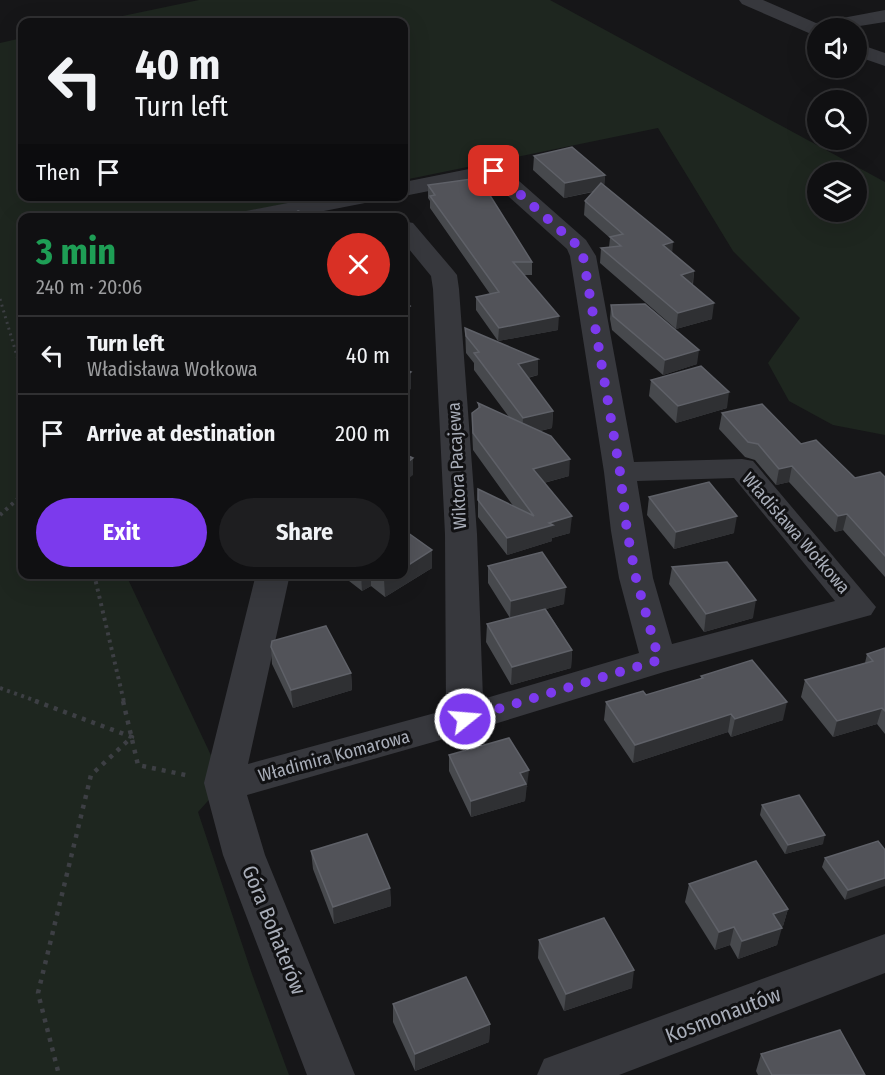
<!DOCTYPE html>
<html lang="en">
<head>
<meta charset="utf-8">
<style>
  :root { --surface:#101012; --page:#1e1e20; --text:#f1f3f6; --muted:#9c9d9f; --line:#303032; --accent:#7c3aed }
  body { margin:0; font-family:"Fira Sans Condensed",sans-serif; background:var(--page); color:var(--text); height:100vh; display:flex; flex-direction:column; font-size:22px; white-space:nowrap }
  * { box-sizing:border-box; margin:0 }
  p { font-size:20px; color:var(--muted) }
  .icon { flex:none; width:33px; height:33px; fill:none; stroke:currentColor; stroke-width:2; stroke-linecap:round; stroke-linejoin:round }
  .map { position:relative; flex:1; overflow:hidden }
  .sheet { position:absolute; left:18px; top:213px; width:390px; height:366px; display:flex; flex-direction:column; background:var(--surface); border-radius:12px; box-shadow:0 6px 24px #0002,0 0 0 2px var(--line) }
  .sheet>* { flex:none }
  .top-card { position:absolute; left:18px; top:18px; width:390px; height:183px; border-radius:12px; box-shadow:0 6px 24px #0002,0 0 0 2px var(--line); background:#101012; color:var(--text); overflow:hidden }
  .tools { position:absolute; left:807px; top:18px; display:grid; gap:12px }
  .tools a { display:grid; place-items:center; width:60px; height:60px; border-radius:50%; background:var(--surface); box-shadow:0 6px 24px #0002,0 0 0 2px var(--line); font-size:30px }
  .pin { position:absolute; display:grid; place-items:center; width:51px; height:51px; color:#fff; margin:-26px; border-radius:12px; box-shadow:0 3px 9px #0006 }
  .me { position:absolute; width:66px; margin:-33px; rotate:73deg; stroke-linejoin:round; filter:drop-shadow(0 0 4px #0008) }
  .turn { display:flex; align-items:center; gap:21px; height:126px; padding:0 18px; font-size:27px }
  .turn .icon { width:78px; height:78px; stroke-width:2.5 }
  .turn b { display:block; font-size:42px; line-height:51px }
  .then { display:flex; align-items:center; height:57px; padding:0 18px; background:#0003; gap:12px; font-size:22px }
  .round { display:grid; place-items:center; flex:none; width:63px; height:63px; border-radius:32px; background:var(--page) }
  .headline { display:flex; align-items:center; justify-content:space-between; height:102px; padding:0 18px }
  h1 { font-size:36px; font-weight:700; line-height:45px; color:#1e9e55 }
  .action { display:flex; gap:12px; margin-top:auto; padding:12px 18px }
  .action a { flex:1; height:69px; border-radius:36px; background:var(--accent); color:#fff; font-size:24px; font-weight:700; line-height:69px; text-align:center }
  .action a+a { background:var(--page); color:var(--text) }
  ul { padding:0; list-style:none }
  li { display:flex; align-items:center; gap:18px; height:78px; padding:0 18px; border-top:2px solid var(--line) }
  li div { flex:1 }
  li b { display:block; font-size:22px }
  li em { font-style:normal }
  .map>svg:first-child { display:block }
  .green { fill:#1e261f; fill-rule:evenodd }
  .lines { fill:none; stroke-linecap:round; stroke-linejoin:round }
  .path-far2 { stroke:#3d3f44; stroke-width:3; stroke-dasharray:2 4; stroke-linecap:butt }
  .path-far1 { stroke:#3d3f44; stroke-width:4; stroke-dasharray:3 4.5; stroke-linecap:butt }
  .path { stroke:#3d3f44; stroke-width:4.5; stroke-dasharray:4 6; stroke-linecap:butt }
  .minor { fill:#37383d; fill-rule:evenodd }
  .wall { fill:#47494d }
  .shaded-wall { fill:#2f3033 }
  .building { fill:#525359; stroke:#5f6168; stroke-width:1.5 }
  .route { stroke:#7c3aed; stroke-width:10; stroke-dasharray:0 18 }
  .labels { text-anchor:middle; stroke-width:6; stroke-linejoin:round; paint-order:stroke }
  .street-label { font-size:18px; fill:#a8adb8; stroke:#111113 }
  .near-street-label { font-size:21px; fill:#a8adb8; stroke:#111113 }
</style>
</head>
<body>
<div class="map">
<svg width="885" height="1075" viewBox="0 0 885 1075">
  <rect width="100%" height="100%" fill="#161618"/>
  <g class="green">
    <path d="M199,0H550L885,182V435L833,425L789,401L768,363L800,318L733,251L658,128L404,180V22H94ZM818,172H856V212H818Z"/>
    <path d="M22,38V196L321,197L217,217L22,218V574L126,575L224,783L198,812L252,974L289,1075H0V43Z"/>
  </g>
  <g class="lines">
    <path class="path-far2" d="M0,299L22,373"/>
    <g class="path-far1">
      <path d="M0,515L22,495"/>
      <path d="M94,574L124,702"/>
      <path d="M0,688L39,702"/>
    </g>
    <g class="path">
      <path d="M35,701L132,737L91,775L38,993L59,1075"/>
      <path d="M123,701L138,765L190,776"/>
    </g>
    <g class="minor">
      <path d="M739,0H763L816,23L885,10V22L847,28H818V37L742,4Z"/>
      <path d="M856,43L885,53V66L856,56Z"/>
      <path d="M494,164L502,166L586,240L596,256L634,462L742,459L753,461L876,607L871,615L664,672L465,733L247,795L265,855L355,1075H307L223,855L204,783L256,574H290L248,764L446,710L445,534L433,289L431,276L404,243V221L413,223L453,270L457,275L459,289L477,534L483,699L639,653L619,578L611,531L604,472L570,256L567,249L489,179L404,196V182ZM734,478L835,601L672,644L653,578L637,481Z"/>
      <path d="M324,196H376L373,201L365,203L288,218H234L237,213L246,211Z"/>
      <path d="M885,934V973L619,1075H537L544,1059Z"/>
    </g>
  </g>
  <g class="wall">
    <path d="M534,156L605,175L604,186L672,253L694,271L693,285L712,319L676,329L600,263L601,248L609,247L610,238L584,215L585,201L593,192L564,198L533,170Z"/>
    <path d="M428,185L532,262V275H524L558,330L498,341L476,310V297L490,294L430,208V201L428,198Z"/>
    <path d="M611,305L697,364L663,375L612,330L610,319Z"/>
    <path d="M465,328L538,375L528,378L553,411L552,428L540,431L569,476L544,483L570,533L552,538V541L507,555L478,517V489L514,507L473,450L472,429V413L478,408V403L509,417L474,370V363L466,353Z"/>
    <path d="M651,380L727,408L676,423L649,396Z"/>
    <path d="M722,413L801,444L855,478L885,477V577L843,530L835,532L789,482L776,485L755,460L745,457L719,429Z"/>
    <path d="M649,497L734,533L674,549L647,515Z"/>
    <path d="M432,550V568L385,597L371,586L362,591L340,574H404Z"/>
    <path d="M488,566L564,604L546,609L572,650L571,668L511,685L486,642L487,624L510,618L488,583Z"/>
    <path d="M672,567L753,618L704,632L669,584Z"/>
    <path d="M271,647L351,673L352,690L293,708L272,664Z"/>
    <path d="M885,648V734L877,724L833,737L801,697L805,680L865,663L867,654Z"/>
    <path d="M701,676L783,720L731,737L728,732L633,763L604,720L606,702L646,695L701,679Z"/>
    <path d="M449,755L528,787H526L525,801L471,817L449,771Z"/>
    <path d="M762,805L823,844L785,854L760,815Z"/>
    <path d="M885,850L845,900L822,867L825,858Z"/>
    <path d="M311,851L390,888L391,906L334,924L313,869Z"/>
    <path d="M689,884L788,909L783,926L781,927L777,945L738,959L730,945L715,950L685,902Z"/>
    <path d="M539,940L632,988L564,1011L538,958Z"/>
    <path d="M393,1004L490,1024L489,1042L415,1071L393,1022Z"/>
    <path d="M761,1054L865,1075H758L756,1071Z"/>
  </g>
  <g class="shaded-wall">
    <path d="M605,175L604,189L564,198L565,183Z"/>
    <path d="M673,242L672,257L663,245Z"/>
    <path d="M694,271L692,287L681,275Z"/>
    <path d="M714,303L712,319L676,329L678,313Z"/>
    <path d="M410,306V320L404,324V310Z"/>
    <path d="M559,316L558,330L498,341L499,328Z"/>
    <path d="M699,350L697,364L663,375L665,360Z"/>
    <path d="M538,359V375L517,380L518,364Z"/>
    <path d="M411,372V389L404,394V377Z"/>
    <path d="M729,392L727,408L676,423L678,406Z"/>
    <path d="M553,411L552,428L522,435L523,418Z"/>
    <path d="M413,458V475L404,482V465Z"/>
    <path d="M570,459L569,476L532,486L533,469Z"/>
    <path d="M792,466L789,482L776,485L779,469Z"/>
    <path d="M847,514L843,530L835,532L838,516Z"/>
    <path d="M572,516L570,533L552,538V541L507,555V538L549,523Z"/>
    <path d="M737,516L734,533L674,549L676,532Z"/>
    <path d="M432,550V568L385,597L384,579L392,574H404V568Z"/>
    <path d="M361,574H371V586L362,591Z"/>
    <path d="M566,587L564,604L510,619L511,601Z"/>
    <path d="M756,600L753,618L704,632L706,614Z"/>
    <path d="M572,650L571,668L511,685L512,667Z"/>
    <path d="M351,673L352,690L293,708L291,690Z"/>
    <path d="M787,702L783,720L731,737L735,719Z"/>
    <path d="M882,708L877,724L833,737L837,721Z"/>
    <path d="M731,714L728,732L633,763L635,745Z"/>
    <path d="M529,770L525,801L471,817V801L520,773Z"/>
    <path d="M825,835L823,844L785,854L788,845Z"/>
    <path d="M885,878V886L845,900L848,890Z"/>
    <path d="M390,888L391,906L334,924L333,907Z"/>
    <path d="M788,909L783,926L768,932L773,914Z"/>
    <path d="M734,927L730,945L715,950L719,932Z"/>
    <path d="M782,928L777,945L738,959L742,941Z"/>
    <path d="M634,970L632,988L564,1011L566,994Z"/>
    <path d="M490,1024L489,1042L415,1071V1054Z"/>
  </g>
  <g class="building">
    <path d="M572,147L605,175L565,183L534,156Z"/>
    <path d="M479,178L532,262H513L559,316L499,328L476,297L499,292L430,196L435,195L428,185Z"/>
    <path d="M601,183L673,242L663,245L694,271L681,275L714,303L678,313L601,248L621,246L610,237L623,234L585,201Z"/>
    <path d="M298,211L315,218H285Z"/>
    <path d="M404,303L410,306L404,310Z"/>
    <path d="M645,304L699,350L665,360L613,316L611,305Z"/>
    <path d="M465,328L538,359L518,364L553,411L523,418L474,353L479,352L466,336Z"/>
    <path d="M701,366L729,392L678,406L651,380Z"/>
    <path d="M404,369L411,372L404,377Z"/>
    <path d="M478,403L551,436L570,459L533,469L572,516L549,523L553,525L507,538L478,500V489L534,516L473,433L472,413L480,407Z"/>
    <path d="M762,404L801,444L816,440L855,478L880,472L885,477V556L847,514L838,516L792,466L779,469L758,444L748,442L722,413Z"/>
    <path d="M404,454L413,458L404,465Z"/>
    <path d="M709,482L737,516L676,532L649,497Z"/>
    <path d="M404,530L432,550L404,568Z"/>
    <path d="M542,552L566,587L511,601L488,566Z"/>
    <path d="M727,562L756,600L706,614L672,567Z"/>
    <path d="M378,574H392L384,579Z"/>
    <path d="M545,609L572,650L512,667L487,624Z"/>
    <path d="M326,626L351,673L291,690L271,647L272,641Z"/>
    <path d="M885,648V711L882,708L837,721L805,680L873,661L867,654Z"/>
    <path d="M752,660L787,702L735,719L731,714L635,745L606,702L643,691L646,695L703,678L701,676Z"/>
    <path d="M509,738L529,770L520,773L526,784L471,801L449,755Z"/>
    <path d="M799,795L825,835L788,845L762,805Z"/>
    <path d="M367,834L390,888L333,907L311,851Z"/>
    <path d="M878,841L885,850V878L848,890L825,858Z"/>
    <path d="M756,861L788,909L773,914L782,928L742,941L734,927L719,932L689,884Z"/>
    <path d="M604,918L634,970L566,994L539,940Z"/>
    <path d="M466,977L490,1024L415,1054L393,1004Z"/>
    <path d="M840,1030L865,1075H772L761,1054Z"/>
  </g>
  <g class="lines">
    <path class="route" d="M465,719L659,660L636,578L627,531L620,472L583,256L577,245L494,171"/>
  </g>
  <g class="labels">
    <g class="street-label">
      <text transform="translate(457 466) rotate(-93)" y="6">Wiktora Pacajewa</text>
      <text transform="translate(796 533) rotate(49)" y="6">Władisława Wołkowa</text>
      <text transform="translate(334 756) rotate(-15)" y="6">Władimira Komarowa</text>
    </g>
    <g class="near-street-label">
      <text transform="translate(274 930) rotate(68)" y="7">Góra Bohaterów</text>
      <text transform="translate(723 1015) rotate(-21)" y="7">Kosmonautów</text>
    </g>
  </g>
</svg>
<div class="tools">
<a><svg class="icon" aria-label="sound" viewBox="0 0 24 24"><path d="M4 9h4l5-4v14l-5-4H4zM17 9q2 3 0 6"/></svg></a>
<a><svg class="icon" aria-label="search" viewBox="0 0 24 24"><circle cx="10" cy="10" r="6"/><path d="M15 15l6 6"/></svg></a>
<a><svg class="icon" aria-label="layers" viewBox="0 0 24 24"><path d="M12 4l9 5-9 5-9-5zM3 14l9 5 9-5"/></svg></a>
</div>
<div class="pin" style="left:494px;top:171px;background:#d93025"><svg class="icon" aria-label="arrive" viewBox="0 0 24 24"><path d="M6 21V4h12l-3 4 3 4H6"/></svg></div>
<svg class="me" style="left:465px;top:719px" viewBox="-20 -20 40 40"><circle r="17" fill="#7c3aed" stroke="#fff" stroke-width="3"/><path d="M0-11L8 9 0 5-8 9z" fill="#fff"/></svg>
<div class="top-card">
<div class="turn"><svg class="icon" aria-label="left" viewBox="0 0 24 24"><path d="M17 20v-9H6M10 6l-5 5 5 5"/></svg><div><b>40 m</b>Turn left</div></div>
<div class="then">Then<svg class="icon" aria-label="arrive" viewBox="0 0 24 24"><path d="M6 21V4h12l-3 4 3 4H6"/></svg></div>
</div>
<section class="sheet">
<div class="headline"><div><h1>3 min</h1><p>240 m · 20:06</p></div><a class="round" style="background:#d93025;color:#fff"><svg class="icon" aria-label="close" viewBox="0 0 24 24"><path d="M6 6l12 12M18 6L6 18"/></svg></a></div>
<ul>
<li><svg class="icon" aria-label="left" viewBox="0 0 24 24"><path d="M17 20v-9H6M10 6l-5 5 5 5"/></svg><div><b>Turn left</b><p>Władisława Wołkowa</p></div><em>40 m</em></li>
<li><svg class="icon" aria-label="arrive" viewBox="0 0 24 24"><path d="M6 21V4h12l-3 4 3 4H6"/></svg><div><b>Arrive at destination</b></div><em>200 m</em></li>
</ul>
<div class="action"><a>Exit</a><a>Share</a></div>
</section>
</div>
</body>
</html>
